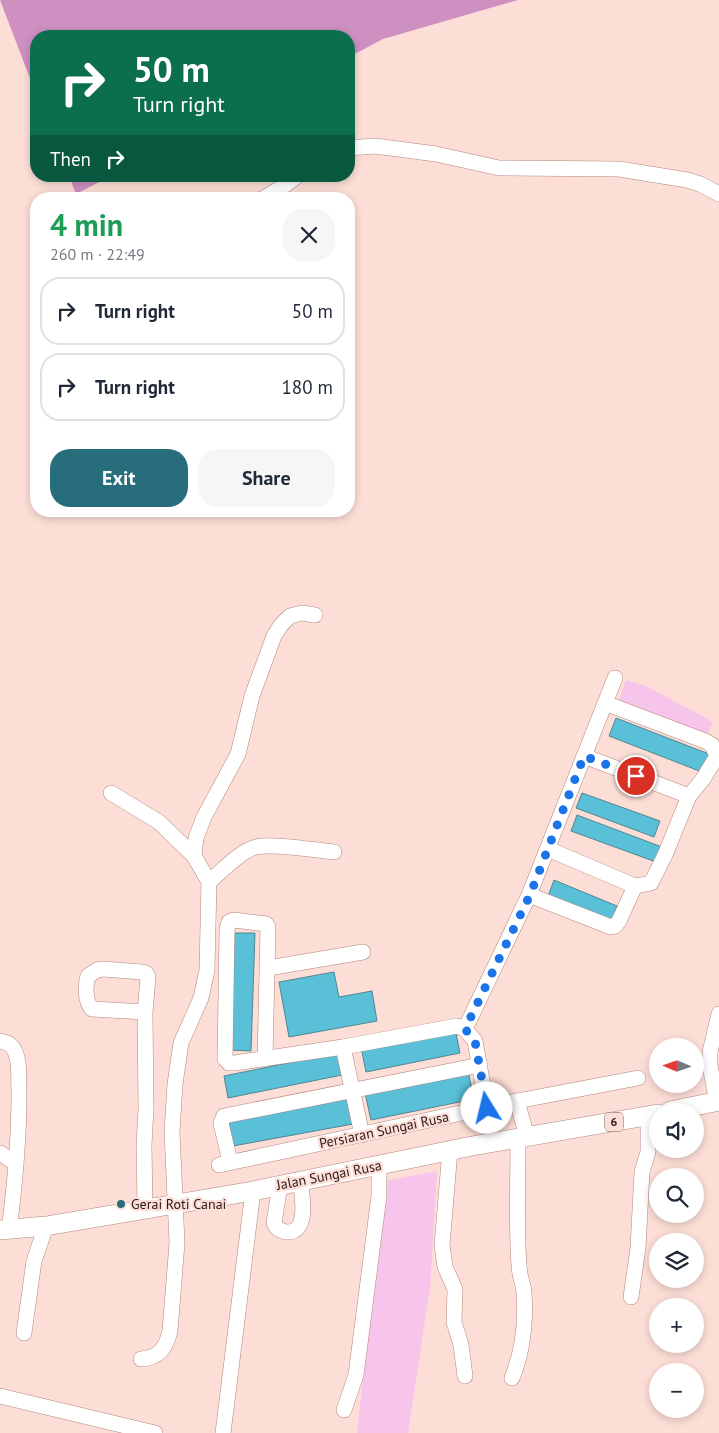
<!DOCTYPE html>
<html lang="en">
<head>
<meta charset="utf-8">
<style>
  :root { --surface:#fff; --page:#f6f6f7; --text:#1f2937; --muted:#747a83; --line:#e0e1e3; --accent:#276d7b }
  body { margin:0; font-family:"PT Sans",sans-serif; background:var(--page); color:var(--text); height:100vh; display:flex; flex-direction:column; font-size:19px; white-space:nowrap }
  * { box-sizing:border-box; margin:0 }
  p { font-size:16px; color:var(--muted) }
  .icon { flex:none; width:28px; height:28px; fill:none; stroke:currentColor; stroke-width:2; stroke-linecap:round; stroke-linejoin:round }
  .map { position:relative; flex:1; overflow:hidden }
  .side { position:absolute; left:30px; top:192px; width:325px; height:325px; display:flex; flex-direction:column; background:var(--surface); border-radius:20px; box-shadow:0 2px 8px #0003 }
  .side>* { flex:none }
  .banner { position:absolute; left:30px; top:30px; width:325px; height:152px; border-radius:20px; box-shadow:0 2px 8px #0003; background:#0b6e4f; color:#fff; overflow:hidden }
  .needle { width:32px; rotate:272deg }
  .fabs { position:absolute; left:649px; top:1038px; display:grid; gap:10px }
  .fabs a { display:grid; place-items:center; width:55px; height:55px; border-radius:50%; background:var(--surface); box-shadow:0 2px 8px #0003; font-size:25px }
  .pin { position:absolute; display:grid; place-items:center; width:42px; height:42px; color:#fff; margin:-21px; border:2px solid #fff; border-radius:50%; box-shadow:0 1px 5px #0007 }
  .me { position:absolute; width:55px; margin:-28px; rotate:351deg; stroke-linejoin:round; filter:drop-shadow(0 0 4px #0008) }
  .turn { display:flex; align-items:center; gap:18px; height:105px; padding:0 20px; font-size:22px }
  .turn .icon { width:65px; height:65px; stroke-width:2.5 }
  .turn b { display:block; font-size:35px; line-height:42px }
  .then { display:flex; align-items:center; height:48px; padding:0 20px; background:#0003; gap:10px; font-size:19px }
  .round { display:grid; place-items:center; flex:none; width:52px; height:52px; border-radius:20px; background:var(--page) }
  .head { display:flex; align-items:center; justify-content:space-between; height:85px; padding:0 20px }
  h1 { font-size:30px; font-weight:700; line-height:38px; color:#1e9e55 }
  .primary-button { display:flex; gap:10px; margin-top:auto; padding:10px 20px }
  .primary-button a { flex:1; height:58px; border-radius:20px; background:var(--accent); color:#fff; font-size:20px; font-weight:700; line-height:58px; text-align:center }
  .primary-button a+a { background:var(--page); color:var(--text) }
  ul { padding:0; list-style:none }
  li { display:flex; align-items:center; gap:15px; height:68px; margin:0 10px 8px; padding:0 10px; border:2px solid var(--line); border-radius:20px }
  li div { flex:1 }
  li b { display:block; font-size:19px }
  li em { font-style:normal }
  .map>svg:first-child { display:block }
  .green { fill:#f7c5ec }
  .forest { fill:#ce8fc1 }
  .building { fill:#59c0d7; stroke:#518692 }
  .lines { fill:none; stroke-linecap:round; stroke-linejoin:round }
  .minor-casing { stroke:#b4867b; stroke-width:16 }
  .major-casing { stroke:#b4867b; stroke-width:20 }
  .minor { stroke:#fff; stroke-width:15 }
  .major { stroke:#fff; stroke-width:19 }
  .route { stroke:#1a73e8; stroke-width:9; stroke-dasharray:0 16.2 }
  .poi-dot { fill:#276d7b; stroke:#fcded6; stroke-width:2 }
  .labels { text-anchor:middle; stroke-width:4.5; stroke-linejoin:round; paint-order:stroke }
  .shield { fill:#fcded6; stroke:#6a5650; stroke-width:1 }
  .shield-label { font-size:12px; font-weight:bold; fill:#2c1b16 }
  .street-label { font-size:14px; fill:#2c1b16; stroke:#fcded6 }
  .poi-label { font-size:14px; fill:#2c1b16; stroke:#fcded6; text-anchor:start }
</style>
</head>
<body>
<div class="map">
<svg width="719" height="1433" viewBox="0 0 719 1433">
  <rect width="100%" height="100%" fill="#fcded6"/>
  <g class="green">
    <path d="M626,680L646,686L713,722L706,738L618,703Z"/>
    <path d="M437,1171L430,1288L408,1433H357L385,1181Z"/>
  </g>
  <g class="forest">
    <path d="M0,0H518L383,39L349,57V36H36V94Z"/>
    <path d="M69,176H111L76,194Z"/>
  </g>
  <g class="building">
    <path d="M616,718L709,754L702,772L609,736Z"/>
    <path d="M582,793L660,821L654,837L576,808Z"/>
    <path d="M577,815L662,847L656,862L571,831Z"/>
    <path d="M554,880L617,906L610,925L547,899Z"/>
    <path d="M231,933H255L251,1051L228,1050Z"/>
    <path d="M334,972L339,997L372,991L377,1021L289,1037L279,982Z"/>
    <path d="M455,1028L460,1053L366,1072L361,1047Z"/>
    <path d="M342,1052L347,1074L228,1098L224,1076Z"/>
    <path d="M468,1071L474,1099L371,1120L365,1093Z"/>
    <path d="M348,1096L353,1124L233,1146L228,1118Z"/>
  </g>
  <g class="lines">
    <defs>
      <g id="minor">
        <path d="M349,148L375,146L436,154L499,168L619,169L687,180L700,184L719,194"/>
        <path d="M262,199L281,188L297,176"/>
        <path d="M584,756L689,796"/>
        <path d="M111,793L159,822L194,856"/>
        <path d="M548,849L635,886L651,883L665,855L689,796L703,779L717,756L712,745L705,741L605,703"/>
        <path d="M209,882C221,872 241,850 256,847C273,843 314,850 334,852"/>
        <path d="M529,895L611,927L615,926L619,921L635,886"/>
        <path d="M268,968L363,952"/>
        <path d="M465,1029L529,895L615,678"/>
        <path d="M0,1041C5,1042 10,1043 13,1048C21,1060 18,1079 19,1093C19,1139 15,1184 9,1230"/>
        <path d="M343,1047L362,1135"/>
        <path d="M265,1059L268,927L266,924L234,920L229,922L227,929L225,1059L229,1063H235L343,1047L457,1026L465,1029L475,1041L487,1108"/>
        <path d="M517,1101L527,1137"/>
        <path d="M717,1102L710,1066V1052L719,1014"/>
        <path d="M450,1150L442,1245L445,1267L455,1289L454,1322L461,1345L465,1376"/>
        <path d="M0,1153L16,1164"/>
        <path d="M230,1162L221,1123L224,1116L480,1065"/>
        <path d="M219,1165L517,1101L638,1078"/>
        <path d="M280,1185L274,1223C276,1228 280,1231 286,1232C310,1234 302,1194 300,1180"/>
        <path d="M145,1210L144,1145L146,1108L145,1012L148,977L146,973L142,972L103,969L97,970L88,976C85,986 85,1001 92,1009L145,1012"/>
        <path d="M631,1297L638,1248L642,1172L648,1152V1116"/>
        <path d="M24,1333L34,1261L46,1226"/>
        <path d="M141,1359C159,1358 166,1348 170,1331L177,1243L172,1132L175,1084L181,1043L201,998L207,970L209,882L194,856L196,838L204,817L238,754L252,696L274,636L281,625L290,616L302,613L315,615"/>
        <path d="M512,1378C523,1351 526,1321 524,1292C523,1283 519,1275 519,1265C516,1224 518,1181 518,1139"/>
        <path d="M0,1396L155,1433"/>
        <path d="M344,1410L356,1375L379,1196V1165"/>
        <path d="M223,1433L253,1191"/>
      </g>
      <g id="major">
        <path d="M670,1111L719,1101"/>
        <path d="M0,1230L46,1226L253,1191L472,1146L658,1114"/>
      </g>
    </defs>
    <use href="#minor" class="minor-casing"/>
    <use href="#major" class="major-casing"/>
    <use href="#minor" class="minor"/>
    <use href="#major" class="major"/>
  </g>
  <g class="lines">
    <path class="route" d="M487,1108L475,1041L465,1029L530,895L584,756L636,776"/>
  </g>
  <circle class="poi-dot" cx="121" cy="1204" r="5"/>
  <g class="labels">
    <rect class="shield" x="605" y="1112.5" width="18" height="19" rx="4"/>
    <g class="shield-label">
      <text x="614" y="1126">6</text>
    </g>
    <g class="street-label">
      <text transform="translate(384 1130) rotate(-12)" y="5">Persiaran Sungai Rusa</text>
      <text transform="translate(329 1175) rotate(-11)" y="5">Jalan Sungai Rusa</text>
    </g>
    <g class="poi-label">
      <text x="131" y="1209">Gerai Roti Canai</text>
    </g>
  </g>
</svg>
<div class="fabs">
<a><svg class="needle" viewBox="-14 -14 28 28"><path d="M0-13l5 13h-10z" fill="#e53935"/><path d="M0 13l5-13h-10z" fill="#747a83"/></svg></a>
<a><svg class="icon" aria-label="sound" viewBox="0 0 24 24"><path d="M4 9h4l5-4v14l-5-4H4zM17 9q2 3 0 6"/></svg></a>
<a><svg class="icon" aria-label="search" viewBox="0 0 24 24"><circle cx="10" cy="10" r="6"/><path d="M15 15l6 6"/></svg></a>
<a><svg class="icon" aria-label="layers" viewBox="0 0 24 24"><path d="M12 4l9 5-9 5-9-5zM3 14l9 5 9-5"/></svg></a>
<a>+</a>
<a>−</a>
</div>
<div class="pin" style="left:636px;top:776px;background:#d93025"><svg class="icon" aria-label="arrive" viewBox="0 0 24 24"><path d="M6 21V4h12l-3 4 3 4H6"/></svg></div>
<svg class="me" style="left:487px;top:1108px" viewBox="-20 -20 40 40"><circle r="19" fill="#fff"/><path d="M0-13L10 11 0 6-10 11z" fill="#1a73e8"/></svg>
<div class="banner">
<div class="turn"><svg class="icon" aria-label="right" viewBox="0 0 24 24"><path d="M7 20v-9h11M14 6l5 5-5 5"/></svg><div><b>50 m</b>Turn right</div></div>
<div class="then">Then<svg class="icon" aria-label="right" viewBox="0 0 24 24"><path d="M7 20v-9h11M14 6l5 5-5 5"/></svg></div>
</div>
<section class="side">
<div class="head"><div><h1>4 min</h1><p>260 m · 22:49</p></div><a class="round"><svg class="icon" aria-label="close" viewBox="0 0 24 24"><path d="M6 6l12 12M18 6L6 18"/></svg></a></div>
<ul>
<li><svg class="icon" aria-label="right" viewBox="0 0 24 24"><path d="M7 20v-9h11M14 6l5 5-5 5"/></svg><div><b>Turn right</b></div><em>50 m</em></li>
<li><svg class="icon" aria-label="right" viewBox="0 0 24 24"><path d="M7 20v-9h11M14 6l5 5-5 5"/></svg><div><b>Turn right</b></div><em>180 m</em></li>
</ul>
<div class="primary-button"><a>Exit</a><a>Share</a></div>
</section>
</div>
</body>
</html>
